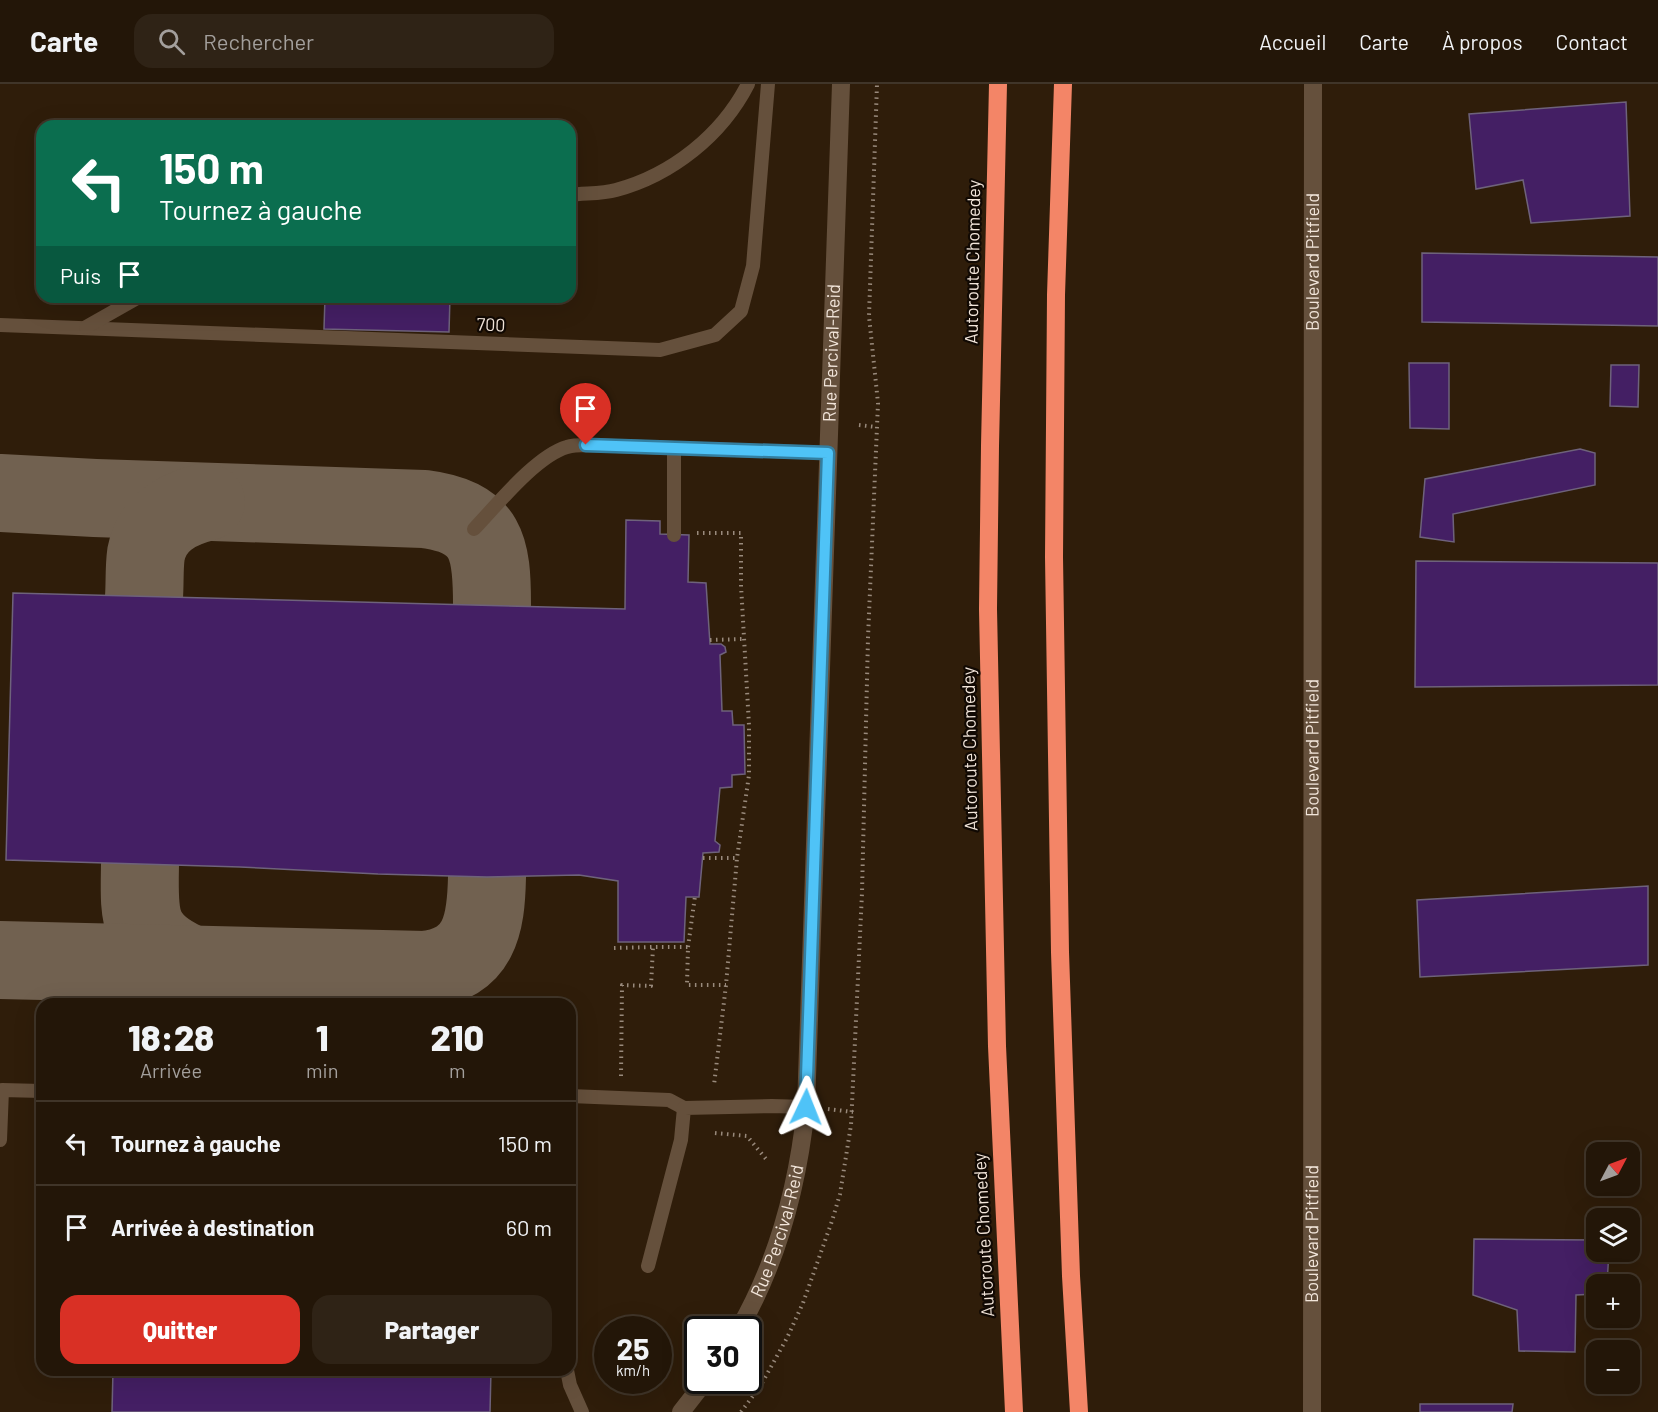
<!DOCTYPE html>
<html lang="fr">
<head>
<meta charset="utf-8">
<style>
  :root { --surface:#231608; --page:#2f2316; --text:#f1f3f6; --muted:#a39f9c; --line:#403529; --accent:#d93025 }
  body { margin:0; font-family:Barlow,sans-serif; background:var(--page); color:var(--text); height:100vh; display:flex; flex-direction:column; font-size:22px; white-space:nowrap }
  * { box-sizing:border-box; margin:0 }
  p { font-size:20px; color:var(--muted) }
  .icon { flex:none; width:33px; height:33px; fill:none; stroke:currentColor; stroke-width:2; stroke-linecap:round; stroke-linejoin:round }
  .map { position:relative; flex:1; overflow:hidden }
  .drawer { position:absolute; left:36px; top:914px; width:540px; height:378px; display:flex; flex-direction:column; background:var(--surface); border-radius:18px; box-shadow:0 6px 24px #0002,0 0 0 2px var(--line) }
  .drawer>* { flex:none }
  .top-card { position:absolute; left:36px; top:36px; width:540px; height:183px; border-radius:18px; box-shadow:0 6px 24px #0002,0 0 0 2px var(--line); background:#0b6e4f; color:#fff; overflow:hidden }
  .needle { width:39px; rotate:49deg }
  .buttons { position:absolute; left:1586px; top:1058px; display:grid; gap:12px }
  .buttons a { display:grid; place-items:center; width:54px; height:54px; border-radius:12px; background:var(--surface); box-shadow:0 6px 24px #0002,0 0 0 2px var(--line); font-size:30px }
  .speed { position:absolute; left:594px; top:1232px; display:flex; gap:12px; font-size:30px; font-weight:700; text-align:center }
  .speed>* { display:grid; place-content:center; width:78px; height:78px; border-radius:50%; background:var(--surface); box-shadow:0 6px 24px #0002,0 0 0 2px var(--line); line-height:1 }
  .speed small { font-size:15px; font-weight:400 }
  .speed .limit { border:3px solid #111; border-radius:9px; background:#fff; color:#111 }
  .pin { position:absolute; display:grid; place-items:center; width:51px; height:51px; color:#fff; margin:-62px -26px; border-radius:50% 50% 50% 0; rotate:-45deg; box-shadow:0 0 6px #0007 }
  .pin .icon { rotate:45deg }
  .me { position:absolute; width:66px; margin:-33px; rotate:2deg; stroke-linejoin:round; filter:drop-shadow(0 0 4px #0008) }
  .turn { display:flex; align-items:center; gap:21px; height:126px; padding:0 24px; font-size:27px }
  .turn .icon { width:78px; height:78px; stroke-width:2.5 }
  .turn b { display:block; font-size:42px; line-height:51px }
  .then { display:flex; align-items:center; height:57px; padding:0 24px; background:#0003; gap:12px; font-size:22px }
  .eta { display:flex; justify-content:space-evenly; align-items:center; height:102px; text-align:center }
  .eta b { font-size:36px; font-weight:800; line-height:42px }
  .action { display:flex; gap:12px; margin-top:auto; padding:12px 24px }
  .action a { flex:1; height:69px; border-radius:18px; background:var(--accent); color:#fff; font-size:24px; font-weight:800; line-height:69px; text-align:center }
  .action a+a { background:var(--page); color:var(--text) }
  ul { padding:0; list-style:none }
  li { display:flex; align-items:center; gap:18px; height:84px; padding:0 24px; border-top:2px solid var(--line) }
  li div { flex:1 }
  li b { display:block; font-size:22px }
  li em { font-style:normal }
  header { display:flex; align-items:center; gap:36px; box-sizing:border-box; height:84px; padding:0 30px; background:var(--surface); border-bottom:2px solid var(--line) }
  header strong { font-size:28px }
  nav { display:flex; gap:33px; margin-inline-start:auto; font-size:21px }
  .search { width:420px; height:54px; background:var(--page); display:flex; align-items:center; gap:15px; box-sizing:border-box; padding:0 21px; border-radius:18px; color:var(--muted); font-size:22px }
  .map>svg:first-child { display:block }
  .lines { fill:none; stroke-linecap:round; stroke-linejoin:round }
  .taxiway { stroke:#716150; stroke-width:78 }
  .building { fill:#441f64; stroke:#6e627b; stroke-width:1.5 }
  .path { stroke:#998a7c; stroke-width:4; stroke-dasharray:1.5 4.5; stroke-linecap:butt }
  .lane { stroke:#65503c; stroke-width:14 }
  .street { stroke:#65503c; stroke-width:18 }
  .highway { stroke:#f38567; stroke-width:18 }
  .route-casing { stroke:#337fa1; stroke-width:15 }
  .route { stroke:#4fc3f7; stroke-width:10 }
  .labels { text-anchor:middle; stroke-width:4.5; stroke-linejoin:round; paint-order:stroke }
  .street-label { font-size:18px; fill:#f2e5da; stroke:#110903 }
</style>
</head>
<body>
<header>
<strong>Carte</strong>
<div class="search"><svg class="icon" aria-label="search" viewBox="0 0 24 24"><circle cx="10" cy="10" r="6"/><path d="M15 15l6 6"/></svg>Rechercher</div>
<nav><a>Accueil</a><a>Carte</a><a>À propos</a><a>Contact</a></nav>
</header>
<div class="map">
<svg width="1658" height="1328" viewBox="0 0 1658 1328">
  <rect width="100%" height="100%" fill="#2f1d0a"/>
  <g class="lines">
    <g class="taxiway">
      <path d="M0,409L95,414L424,425C488,433 492,464 492,521"/>
      <path d="M144,513C145,499 144,484 146,470C152,438 178,425 206,418"/>
      <path d="M140,781C139,834 137,856 190,880"/>
      <path d="M0,876L425,886C480,879 486,841 487,793"/>
    </g>
  </g>
  <g class="building">
    <path d="M1626,18L1630,132L1531,139L1523,96L1476,105L1469,30Z"/>
    <path d="M1422,169L1658,173V242L1422,238Z"/>
    <path d="M325,213H450L449,248L324,245Z"/>
    <path d="M1409,279H1449V345L1410,344Z"/>
    <path d="M1611,281H1639L1638,323L1610,322Z"/>
    <path d="M1580,365L1595,369V401L1453,430L1454,458L1420,453L1425,395Z"/>
    <path d="M626,436L660,437V450L689,451L688,498L706,499L710,560H721L725,563L726,568L720,571L722,627H732L733,641H744L745,690L732,691V703L720,704L715,757L720,761L719,768L703,769L699,813H686L684,858H618V797L579,791L487,793L378,790L240,783L6,776L13,509L625,525Z"/>
    <path d="M1416,477L1658,479V601L1415,603Z"/>
    <path d="M1648,802V881L1420,893L1417,816Z"/>
    <path d="M1474,1155L1596,1156V1167H1609L1607,1200H1596V1210L1576,1211L1575,1268L1519,1267L1517,1226L1473,1211Z"/>
    <path d="M113,1286H491L490,1328H112Z"/>
    <path d="M1420,1320H1513L1512,1328H1420Z"/>
  </g>
  <g class="lines">
    <g class="path">
      <path d="M859,341L876,343"/>
      <path d="M697,449H741V501L749,641V691L737,774L726,901L714,1001"/>
      <path d="M710,556L743,555"/>
      <path d="M703,774H737"/>
      <path d="M688,863L695,812"/>
      <path d="M614,864L653,863"/>
      <path d="M621,992L622,901L651,902L653,863H688L687,901H726"/>
      <path d="M828,1025L853,1028"/>
      <path d="M715,1049L747,1052L766,1075"/>
      <path d="M741,1328L761,1301L787,1254L803,1219L832,1137L840,1110L851,1041L862,809L868,554L878,319L869,232L877,0"/>
    </g>
    <g class="lane">
      <path d="M570,111C585,109 602,110 616,106C672,91 722,51 748,0"/>
      <path d="M0,241L660,266L715,251L741,227L753,182L768,0"/>
      <path d="M86,243L139,213"/>
      <path d="M474,445C497,421 536,372 567,363C573,361 579,361 586,361L828,369"/>
      <path d="M674,451V364"/>
      <path d="M570,1012L669,1016L684,1024"/>
      <path d="M0,1056L2,1006L42,1007"/>
      <path d="M648,1182L681,1056L684,1024L772,1022L806,1023"/>
      <path d="M567,1286L570,1301L582,1328"/>
    </g>
    <g class="street">
      <path id="s1" d="M739,1245C778,1177 798,1101 806,1023L841,0"/>
      <path d="M681,1328L706,1296"/>
      <path id="s2" d="M1312,1328L1313,0"/>
    </g>
    <g class="highway">
      <path d="M998,0L990,362L988,525L997,962L1014,1328"/>
      <path d="M1063,0L1056,211L1054,473L1060,868L1071,1192L1079,1328"/>
    </g>
  </g>
  <g class="lines">
    <defs>
      <path id="route" d="M586,361L828,369L806,1023"/>
    </defs>
    <use href="#route" class="route-casing"/>
    <use href="#route" class="route"/>
  </g>
  <g class="labels">
    <g class="street-label">
      <text transform="translate(973 178) rotate(-89)" y="6">Autoroute Chomedey</text>
      <text dy="6" stroke="none"><textPath href="#s2" startOffset="1150">Boulevard Pitfield</textPath></text>
      <text transform="translate(491 241) rotate(2)" y="6">700</text>
      <text dy="6" stroke="none"><textPath href="#s1" startOffset="988">Rue Percival-Reid</textPath></text>
      <text dy="6" stroke="none"><textPath href="#s2" startOffset="664">Boulevard Pitfield</textPath></text>
      <text transform="translate(970 665) rotate(-91)" y="6">Autoroute Chomedey</text>
      <text dy="6" stroke="none"><textPath href="#s1" startOffset="106">Rue Percival-Reid</textPath></text>
      <text dy="6" stroke="none"><textPath href="#s2" startOffset="178">Boulevard Pitfield</textPath></text>
      <text transform="translate(984 1151) rotate(-93)" y="6">Autoroute Chomedey</text>
    </g>
  </g>
</svg>
<div class="buttons">
<a><svg class="needle" viewBox="-14 -14 28 28"><path d="M0-13l5 13h-10z" fill="#e53935"/><path d="M0 13l5-13h-10z" fill="#a39f9c"/></svg></a>
<a><svg class="icon" aria-label="layers" viewBox="0 0 24 24"><path d="M12 4l9 5-9 5-9-5zM3 14l9 5 9-5"/></svg></a>
<a>+</a>
<a>−</a>
</div>
<div class="speed"><div>25<small>km/h</small></div><div class="limit">30</div></div>
<div class="pin" style="left:586px;top:361px;background:#d93025"><svg class="icon" aria-label="arrive" viewBox="0 0 24 24"><path d="M6 21V4h12l-3 4 3 4H6"/></svg></div>
<svg class="me" style="left:806px;top:1023px" viewBox="-20 -20 40 40"><path d="M0-17L14 15 0 8-14 15z" fill="#4fc3f7" stroke="#fff" stroke-width="4"/></svg>
<div class="top-card">
<div class="turn"><svg class="icon" aria-label="left" viewBox="0 0 24 24"><path d="M17 20v-9H6M10 6l-5 5 5 5"/></svg><div><b>150 m</b>Tournez à gauche</div></div>
<div class="then">Puis<svg class="icon" aria-label="arrive" viewBox="0 0 24 24"><path d="M6 21V4h12l-3 4 3 4H6"/></svg></div>
</div>
<section class="drawer">
<div class="eta">
<div><b>18:28</b><p>Arrivée</p></div>
<div><b>1</b><p>min</p></div>
<div><b>210</b><p>m</p></div>
</div>
<ul>
<li><svg class="icon" aria-label="left" viewBox="0 0 24 24"><path d="M17 20v-9H6M10 6l-5 5 5 5"/></svg><div><b>Tournez à gauche</b></div><em>150 m</em></li>
<li><svg class="icon" aria-label="arrive" viewBox="0 0 24 24"><path d="M6 21V4h12l-3 4 3 4H6"/></svg><div><b>Arrivée à destination</b></div><em>60 m</em></li>
</ul>
<div class="action"><a>Quitter</a><a>Partager</a></div>
</section>
</div>
</body>
</html>
